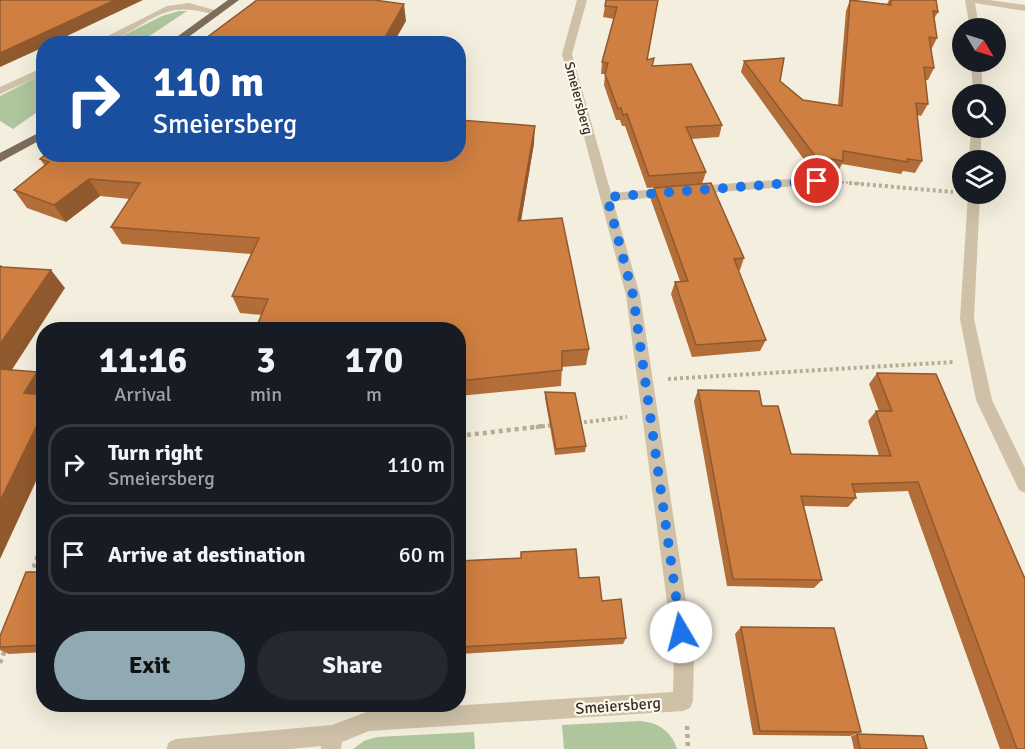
<!DOCTYPE html>
<html lang="en">
<head>
<meta charset="utf-8">
<style>
  :root { --surface:#171b24; --page:#242831; --text:#f1f3f6; --muted:#9ea1a6; --line:#363941; --accent:#91a9b2 }
  body { margin:0; font-family:Signika,sans-serif; background:var(--page); color:var(--text); height:100vh; display:flex; flex-direction:column; font-size:22px; white-space:nowrap }
  * { box-sizing:border-box; margin:0 }
  p { font-size:20px; color:var(--muted) }
  .icon { flex:none; width:33px; height:33px; fill:none; stroke:currentColor; stroke-width:2; stroke-linecap:round; stroke-linejoin:round }
  .map { position:relative; flex:1; overflow:hidden }
  .side { position:absolute; left:36px; top:322px; width:430px; height:390px; display:flex; flex-direction:column; background:var(--surface); border-radius:24px; box-shadow:0 6px 24px #0002 }
  .side>* { flex:none }
  .top-card { position:absolute; left:36px; top:36px; width:430px; height:126px; border-radius:24px; box-shadow:0 6px 24px #0002; background:#1a4fa0; color:#fff; overflow:hidden }
  .needle { width:39px; rotate:128deg }
  .tools { position:absolute; left:952px; top:18px; display:grid; gap:12px }
  .tools a { display:grid; place-items:center; width:54px; height:54px; border-radius:50%; background:var(--surface); box-shadow:0 6px 24px #0002; font-size:30px }
  .pin { position:absolute; display:grid; place-items:center; width:51px; height:51px; color:#fff; margin:-26px; border:3px solid #fff; border-radius:50%; box-shadow:0 2px 6px #0007 }
  .me { position:absolute; width:66px; margin:-33px; rotate:352deg; stroke-linejoin:round; filter:drop-shadow(0 0 4px #0008) }
  .turn { display:flex; align-items:center; gap:21px; height:126px; padding:0 18px; font-size:27px }
  .turn .icon { width:78px; height:78px; stroke-width:2.5 }
  .turn b { display:block; font-size:42px; line-height:51px }
  .eta { display:flex; justify-content:space-evenly; align-items:center; height:102px; text-align:center }
  .eta b { font-size:36px; font-weight:700; line-height:42px }
  .button { display:flex; gap:12px; margin-top:auto; padding:12px 18px }
  .button a { flex:1; height:69px; border-radius:36px; background:var(--accent); color:#111; font-size:24px; font-weight:700; line-height:69px; text-align:center }
  .button a+a { background:var(--page); color:var(--text) }
  ul { padding:0; list-style:none }
  li { display:flex; align-items:center; gap:18px; height:81px; margin:0 12px 9px; padding:0 6px; border:3px solid var(--line); border-radius:24px }
  li div { flex:1 }
  li b { display:block; font-size:22px }
  li em { font-style:normal }
  .map>svg:first-child { display:block }
  .green { fill:#afc59c }
  .lines { fill:none; stroke-linecap:round; stroke-linejoin:round }
  .path-far2 { stroke:#baab92; stroke-width:2; stroke-dasharray:2 2; stroke-linecap:butt }
  .path-far1 { stroke:#baab92; stroke-width:4; stroke-dasharray:3 3; stroke-linecap:butt }
  .path { stroke:#baab92; stroke-width:4.5; stroke-dasharray:4 4; stroke-linecap:butt }
  .minor { fill:#cec1a8; fill-rule:evenodd }
  .major { fill:#7d6c59; fill-rule:evenodd }
  .wall { fill:#b26d38 }
  .shaded-wall { fill:#91592e }
  .building { fill:#cf7f41; stroke:#91592e; stroke-width:1.5 }
  .route { stroke:#1a73e8; stroke-width:10; stroke-dasharray:0 18 }
  .labels { text-anchor:middle; stroke-width:4.5; stroke-linejoin:round; paint-order:stroke }
  .far-street-label { font-size:14px; fill:#3a3229; stroke:#fbf7eb }
  .street-label { font-size:16px; fill:#3a3229; stroke:#fbf7eb }
</style>
</head>
<body>
<div class="map">
<svg width="1025" height="749" viewBox="0 0 1025 749">
  <rect width="100%" height="100%" fill="#f4eede"/>
  <g class="green">
    <path d="M179,11H187L139,43L106,44L162,16Z"/>
    <path d="M43,74V108L13,129L0,121V96Z"/>
    <path d="M639,721C658,722 671,731 677,749H564L562,725Z"/>
    <path d="M474,732L475,749H353L364,741L377,737Z"/>
  </g>
  <g class="lines">
    <path class="path-far2" d="M838,182L866,184"/>
    <g class="path-far1">
      <path d="M849,183L953,192"/>
      <path d="M668,379L954,362"/>
      <path d="M578,423L627,417"/>
      <path d="M530,428L553,425"/>
    </g>
    <g class="path">
      <path d="M459,436L543,426"/>
      <path d="M31,575L44,538"/>
      <path d="M0,663L6,647"/>
      <path d="M687,726L688,749"/>
    </g>
    <g class="minor">
      <path d="M577,0H587L572,54L611,193L671,188L677,192L671,196L613,201L640,295L694,654L693,701L690,708L683,711L369,731L342,742L341,749H321V746L292,749H166L169,742L176,739L332,725L369,711L673,692L674,654L626,295L562,54Z"/>
      <path d="M965,0H989L1025,5V11L975,3L979,28H970Z"/>
      <path d="M189,3L222,12L217,15C203,12 190,8 175,10C146,15 123,44 92,44L167,6Z"/>
      <path d="M971,62H981L983,94H973Z"/>
      <path d="M44,67V74L0,94V87Z"/>
      <path d="M971,128H982L980,160H969Z"/>
      <path d="M817,177L823,181L821,184L695,194L689,190L695,186Z"/>
      <path d="M968,194H980L974,319L992,400L1025,468V493L1019,490L976,400L960,319Z"/>
    </g>
    <g class="major">
      <path d="M228,0H239L179,44H167Z"/>
      <path d="M44,130V138L0,162V153Z"/>
    </g>
  </g>
  <g class="wall">
    <path d="M658,0L647,60L652,66L722,125L719,137L691,139L706,172L702,184L647,188L625,126H622L620,120H616L604,85L605,74H601L602,62L614,19L603,17L605,6Z"/>
    <path d="M850,0L887,4L889,0H936L938,12L934,19L937,38L931,50L934,68L928,80H925L928,104L921,116L917,115L922,161L915,173L903,171L901,174L842,164L837,173L810,168L741,72L744,61L780,81L803,100L838,105L846,11Z"/>
    <path d="M534,143L521,221L589,349L586,365L562,367L561,386L459,396V330H257L256,328L262,315L240,313L232,296L251,254L122,244L111,227L130,199L100,196L66,222L27,208L14,190L45,166L40,159Z"/>
    <path d="M654,188L744,258L740,270H738L766,340L760,351L692,357L671,294L675,282L680,281L651,200Z"/>
    <path d="M877,373L1025,749H1000L908,491L855,493L856,498L848,507L804,506L822,580L814,588L727,586L694,401L698,390L762,406L791,454L879,456L868,421L876,411H879L869,384Z"/>
    <path d="M545,392L586,446L585,452L555,455L545,398Z"/>
    <path d="M521,552L579,578L602,601L626,638L623,644L459,654V561L521,558Z"/>
    <path d="M44,572V652L9,654L0,650V636Z"/>
    <path d="M741,627L861,732L850,736L753,735L735,634Z"/>
    <path d="M857,734L927,749H854L851,736Z"/>
  </g>
  <g class="shaded-wall">
    <path d="M115,0H143L50,44H44V47L0,67V53Z"/>
    <path d="M404,4L406,21L393,44H381Z"/>
    <path d="M535,126L534,143L518,238V221Z"/>
    <path d="M89,179L100,196L66,222L54,205Z"/>
    <path d="M51,270L65,288L2,385L0,383V344Z"/>
    <path d="M37,372L44,379V405L24,393Z"/>
    <path d="M44,411V464L0,559V501Z"/>
  </g>
  <g class="building">
    <path d="M0,0H115L0,53Z"/>
    <path d="M257,0H374L404,4L381,44H198Z"/>
    <path d="M606,0H658L647,60L654,58L652,66L691,64L722,125L686,127L706,172L649,176L627,114L623,115L621,108L618,109L605,74L608,63L602,62L617,7L605,6Z"/>
    <path d="M850,0L891,5V0H936L938,12L933,11L937,38L929,37L934,68L924,67L928,104L916,103L922,161L907,159L908,162L843,151V161L815,156L744,61L784,58L780,81L803,100L842,106Z"/>
    <path d="M459,120L535,126L518,221L562,218L589,349L562,351V370L459,381V330H265L266,329L256,328L268,299L232,296L259,238L111,227L140,183L89,179L54,205L14,190L49,162L40,159L46,154H459Z"/>
    <path d="M711,183L744,258L734,259L766,340L696,345L675,282L688,281L654,188Z"/>
    <path d="M0,266L3,267L51,270L0,344Z"/>
    <path d="M0,369L37,372L24,393L44,395V411L0,501Z"/>
    <path d="M877,373L936,374L1025,579V749H1017L918,482L852,484L856,498L801,496L822,580L733,579L698,390L759,391L762,406H778L791,454L891,456L876,411H892Z"/>
    <path d="M545,392L575,393L586,446L556,449Z"/>
    <path d="M576,549L579,578L599,577L602,601L621,599L626,638L459,647V561L521,558V552Z"/>
    <path d="M26,572H44V645L0,647V636Z"/>
    <path d="M741,627L834,628L861,732L760,731Z"/>
    <path d="M857,734L923,736L927,749H860Z"/>
  </g>
  <g class="lines">
    <path class="route" d="M681,632L633,295L607,197L817,181"/>
  </g>
  <g class="labels">
    <g class="far-street-label">
      <text transform="translate(579 98) rotate(75)" y="5">Smeiersberg</text>
    </g>
    <g class="street-label">
      <text transform="translate(618 705) rotate(-4)" y="6">Smeiersberg</text>
    </g>
  </g>
</svg>
<div class="tools">
<a><svg class="needle" viewBox="-14 -14 28 28"><path d="M0-13l5 13h-10z" fill="#e53935"/><path d="M0 13l5-13h-10z" fill="#9ea1a6"/></svg></a>
<a><svg class="icon" aria-label="search" viewBox="0 0 24 24"><circle cx="10" cy="10" r="6"/><path d="M15 15l6 6"/></svg></a>
<a><svg class="icon" aria-label="layers" viewBox="0 0 24 24"><path d="M12 4l9 5-9 5-9-5zM3 14l9 5 9-5"/></svg></a>
</div>
<div class="pin" style="left:817px;top:181px;background:#d93025"><svg class="icon" aria-label="arrive" viewBox="0 0 24 24"><path d="M6 21V4h12l-3 4 3 4H6"/></svg></div>
<svg class="me" style="left:681px;top:632px" viewBox="-20 -20 40 40"><circle r="19" fill="#fff"/><path d="M0-13L10 11 0 6-10 11z" fill="#1a73e8"/></svg>
<div class="top-card">
<div class="turn"><svg class="icon" aria-label="right" viewBox="0 0 24 24"><path d="M7 20v-9h11M14 6l5 5-5 5"/></svg><div><b>110 m</b>Smeiersberg</div></div>
</div>
<section class="side">
<div class="eta">
<div><b>11:16</b><p>Arrival</p></div>
<div><b>3</b><p>min</p></div>
<div><b>170</b><p>m</p></div>
</div>
<ul>
<li><svg class="icon" aria-label="right" viewBox="0 0 24 24"><path d="M7 20v-9h11M14 6l5 5-5 5"/></svg><div><b>Turn right</b><p>Smeiersberg</p></div><em>110 m</em></li>
<li><svg class="icon" aria-label="arrive" viewBox="0 0 24 24"><path d="M6 21V4h12l-3 4 3 4H6"/></svg><div><b>Arrive at destination</b></div><em>60 m</em></li>
</ul>
<div class="button"><a>Exit</a><a>Share</a></div>
</section>
</div>
</body>
</html>
